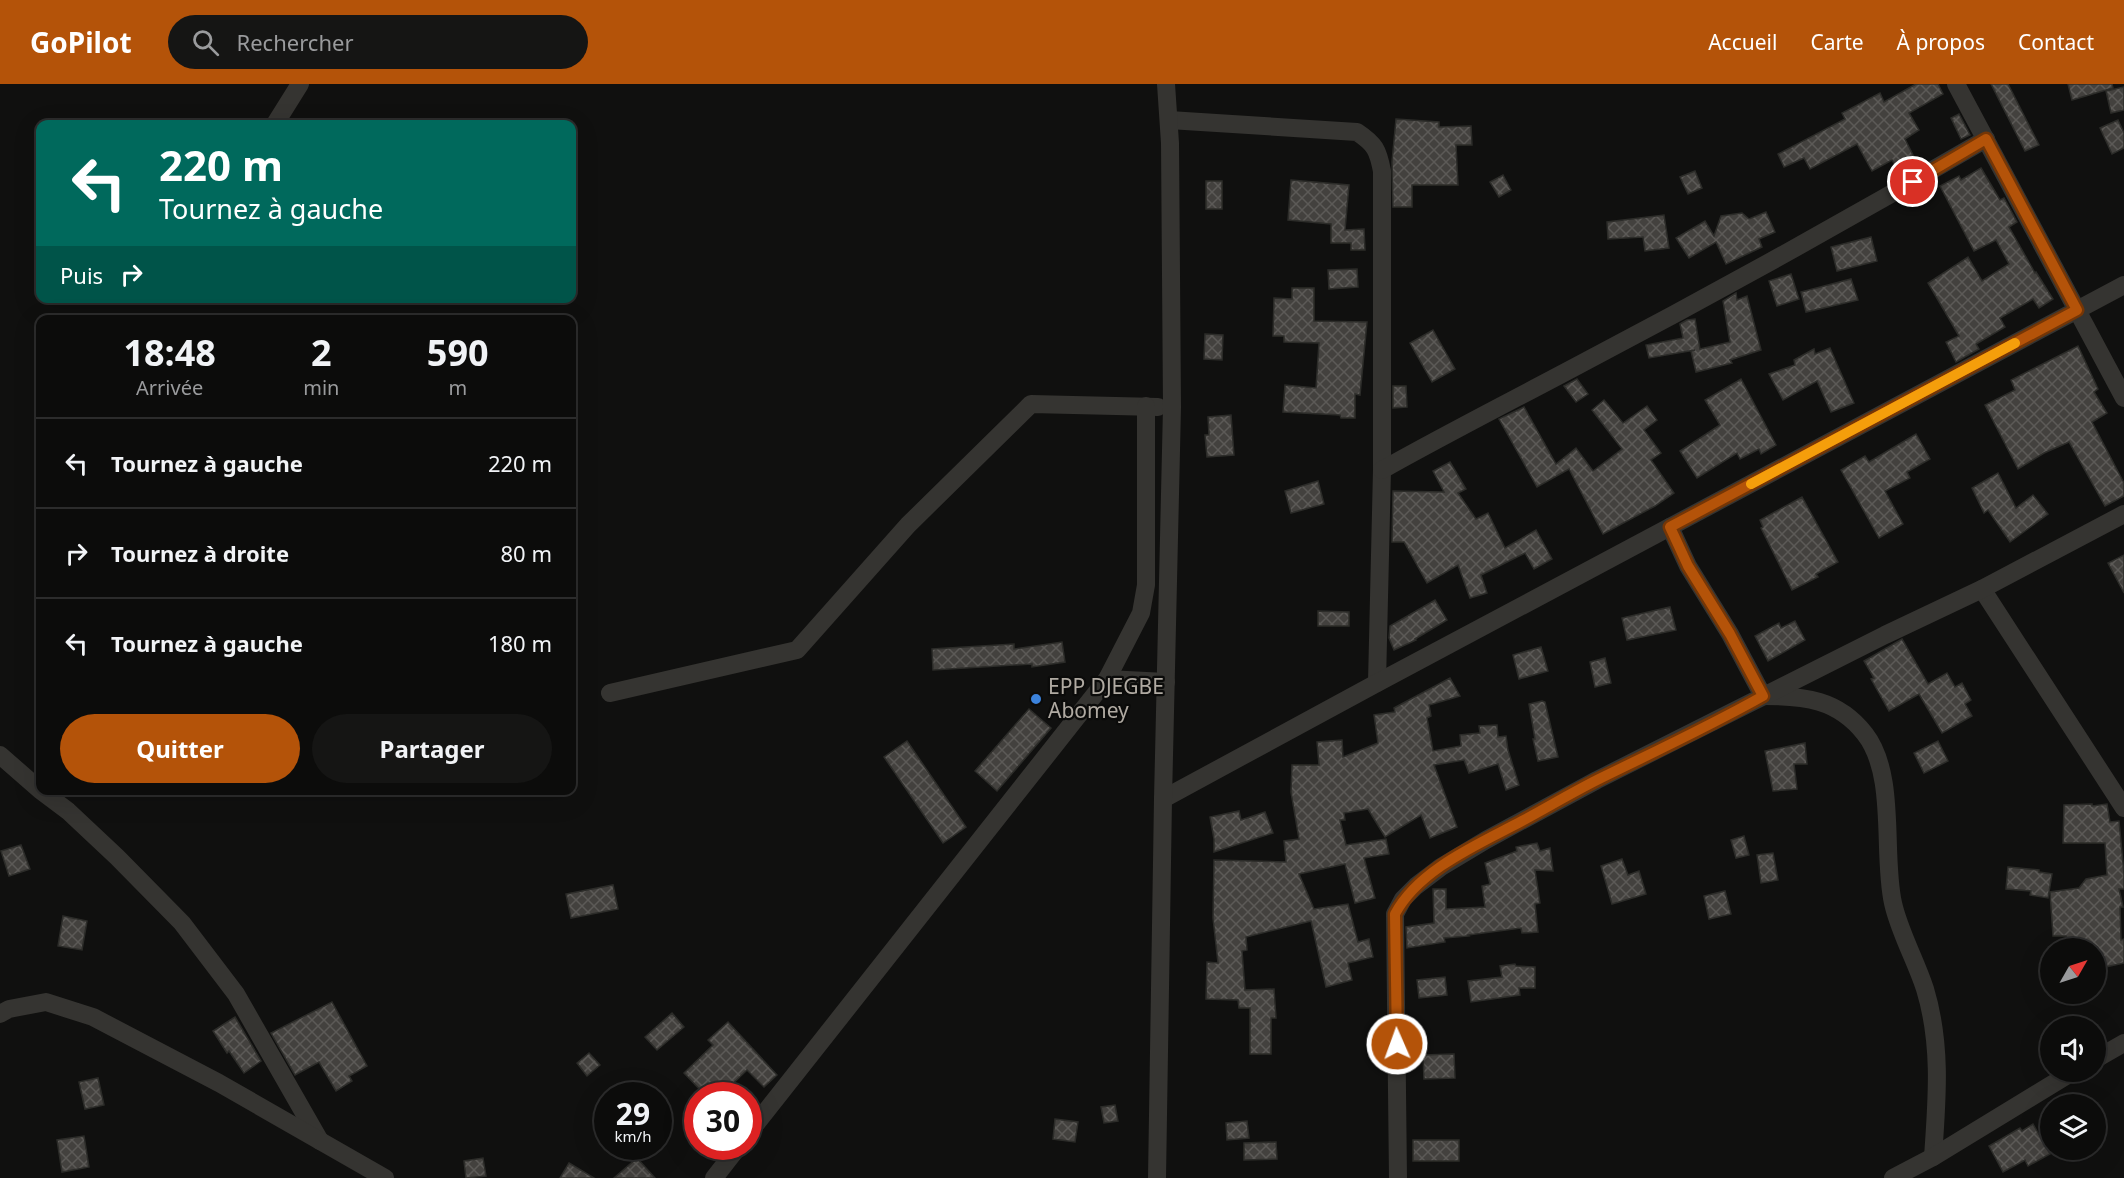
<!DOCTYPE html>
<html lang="fr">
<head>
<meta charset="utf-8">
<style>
  :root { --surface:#0c0c0b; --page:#151514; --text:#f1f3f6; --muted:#9a9b9d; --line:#2c2c2c; --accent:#b45309 }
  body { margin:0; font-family:"Noto Sans",sans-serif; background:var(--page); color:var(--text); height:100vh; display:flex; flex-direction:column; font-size:22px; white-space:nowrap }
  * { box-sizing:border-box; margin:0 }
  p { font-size:20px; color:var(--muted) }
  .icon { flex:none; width:33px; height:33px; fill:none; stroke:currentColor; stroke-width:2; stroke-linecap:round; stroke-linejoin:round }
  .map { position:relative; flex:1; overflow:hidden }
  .drawer { position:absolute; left:36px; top:231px; width:540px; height:480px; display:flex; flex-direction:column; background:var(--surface); border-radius:12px; box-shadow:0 6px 24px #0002,0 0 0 2px var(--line) }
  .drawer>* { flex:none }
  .top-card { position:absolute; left:36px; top:36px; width:540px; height:183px; border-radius:12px; box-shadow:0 6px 24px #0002,0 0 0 2px var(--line); background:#00695c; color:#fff; overflow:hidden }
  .needle { width:39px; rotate:51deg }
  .controls { position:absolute; left:2040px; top:854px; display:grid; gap:12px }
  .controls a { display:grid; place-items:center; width:66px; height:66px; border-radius:50%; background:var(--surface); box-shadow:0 6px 24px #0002,0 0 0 2px var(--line); font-size:30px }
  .speed { position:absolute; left:594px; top:998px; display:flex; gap:12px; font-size:30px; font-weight:700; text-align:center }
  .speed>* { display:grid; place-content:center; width:78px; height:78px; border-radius:50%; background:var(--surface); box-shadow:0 6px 24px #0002,0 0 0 2px var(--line); line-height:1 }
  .speed small { font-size:15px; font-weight:400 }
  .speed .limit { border:9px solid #d22; background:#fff; color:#111 }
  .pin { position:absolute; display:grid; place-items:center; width:51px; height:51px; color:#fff; margin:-26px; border:3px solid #fff; border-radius:50%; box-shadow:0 2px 6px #0007 }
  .me { position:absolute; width:66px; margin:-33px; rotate:358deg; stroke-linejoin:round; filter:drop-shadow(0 0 4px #0008) }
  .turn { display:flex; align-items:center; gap:21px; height:126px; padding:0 24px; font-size:27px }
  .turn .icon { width:78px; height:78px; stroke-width:2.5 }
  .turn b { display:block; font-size:42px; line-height:51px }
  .then { display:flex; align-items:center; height:57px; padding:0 24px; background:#0003; gap:12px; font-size:22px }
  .eta { display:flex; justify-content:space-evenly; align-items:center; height:102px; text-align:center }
  .eta b { font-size:36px; font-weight:700; line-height:42px }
  .action { display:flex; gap:12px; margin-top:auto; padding:12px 24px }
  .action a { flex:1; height:69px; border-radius:36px; background:var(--accent); color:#fff; font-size:24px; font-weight:700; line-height:69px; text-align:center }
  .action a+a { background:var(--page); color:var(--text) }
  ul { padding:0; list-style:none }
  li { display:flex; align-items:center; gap:18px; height:90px; padding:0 24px; border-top:2px solid var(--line) }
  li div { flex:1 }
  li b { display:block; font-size:22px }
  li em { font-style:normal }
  header { display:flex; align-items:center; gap:36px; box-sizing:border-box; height:84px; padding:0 30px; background:var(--accent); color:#fff }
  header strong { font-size:28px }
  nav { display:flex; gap:33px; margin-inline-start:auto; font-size:21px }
  .search { width:420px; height:54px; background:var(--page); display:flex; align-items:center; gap:15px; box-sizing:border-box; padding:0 21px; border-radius:33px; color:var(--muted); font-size:22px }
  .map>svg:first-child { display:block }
  .building { fill:url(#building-cross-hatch); stroke:#2c2c29; stroke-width:1.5 }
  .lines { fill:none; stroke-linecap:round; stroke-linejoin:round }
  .minor { stroke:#353431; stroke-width:18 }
  .route-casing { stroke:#753606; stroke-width:15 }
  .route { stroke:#b45309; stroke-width:10 }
  .slow { stroke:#f59e0b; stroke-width:10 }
  .poi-dot { fill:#3c83dc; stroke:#0b0b0a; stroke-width:2 }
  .labels { text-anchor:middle; stroke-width:4.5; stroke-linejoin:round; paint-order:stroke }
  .poi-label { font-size:21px; fill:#b0aaa2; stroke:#0b0b0a; text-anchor:start }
</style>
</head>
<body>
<header>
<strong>GoPilot</strong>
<div class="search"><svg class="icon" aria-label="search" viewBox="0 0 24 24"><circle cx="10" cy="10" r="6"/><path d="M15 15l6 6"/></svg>Rechercher</div>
<nav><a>Accueil</a><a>Carte</a><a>À propos</a><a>Contact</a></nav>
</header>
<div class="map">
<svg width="2124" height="1094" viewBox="0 0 2124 1094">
  <defs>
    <pattern id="building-cross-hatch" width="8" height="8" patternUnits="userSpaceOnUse" patternTransform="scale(1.5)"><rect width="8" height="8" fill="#43413e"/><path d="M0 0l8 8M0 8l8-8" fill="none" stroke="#5c5a57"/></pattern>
  </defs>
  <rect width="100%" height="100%" fill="#10100f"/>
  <g class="building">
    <path d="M1916,0H1938L1943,10L1909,29L1919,46L1905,55L1916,77L1898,87L1892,76L1872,87L1857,60L1810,85L1804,74L1784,83L1778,70L1845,35L1842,29L1880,9L1884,18Z"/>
    <path d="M1991,0H2008L2039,61L2025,67Z"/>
    <path d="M2068,0H2112L2113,4L2072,16Z"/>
    <path d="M2124,3V26L2111,29L2106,7Z"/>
    <path d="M1959,30L1970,51L1961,55L1951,34Z"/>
    <path d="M1396,35L1439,38V43L1471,42L1472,61H1456L1458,101H1412V123H1393L1392,78Z"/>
    <path d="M2118,36L2124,49V64L2112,70L2100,44Z"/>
    <path d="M1981,84L2000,116L2004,114L2017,138L2009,143L2035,189L2036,188L2053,215L2039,224L2033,215L2000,234L2005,243L1976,260L1979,265L1956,278L1946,258L1959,252L1928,199L1968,173L1982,197L2009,180L1996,156L1974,167L1940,102L1959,92L1961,96Z"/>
    <path d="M1695,87L1702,104L1688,110L1680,93Z"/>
    <path d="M1503,91L1511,106L1499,113L1490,98Z"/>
    <path d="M1291,96L1349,101L1345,146L1364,145L1365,166H1351V159H1331V140L1288,136Z"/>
    <rect x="1206" y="97" width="16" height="28"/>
    <path d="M1766,128L1775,148L1759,155L1762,163L1726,180L1716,158L1689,174L1676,154L1705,137L1714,152L1721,132L1742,129L1749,135Z"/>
    <path d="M1664,131L1669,164L1645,167L1643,153L1608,155L1607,138Z"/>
    <path d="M1871,153L1877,177L1837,187L1831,163Z"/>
    <path d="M1357,185L1358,203L1329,205L1328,186Z"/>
    <path d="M1791,190L1799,215L1777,222L1769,197Z"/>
    <path d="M1851,195L1858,216L1806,228L1801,208Z"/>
    <path d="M1292,204H1314V237L1367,238L1360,311L1355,310V334H1341L1340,331L1283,328L1285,301L1316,304L1319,259L1284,258V252H1273L1274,214L1292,215Z"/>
    <path d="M1736,209L1737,216L1747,212L1761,266L1730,276L1732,279L1696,288L1691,267L1695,266L1649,274L1646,261L1683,254L1680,240L1687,236L1695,235L1700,265L1730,258L1723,217Z"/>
    <path d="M1433,246L1455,285L1432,298L1410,259Z"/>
    <path d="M1205,250L1223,251L1222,276L1204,275Z"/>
    <path d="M2078,262L2098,305L2094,308L2107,329L2092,338L2124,399V412L2105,422L2069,358L2044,369L2018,385L1985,321L2015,306L2011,296Z"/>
    <path d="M1830,264L1854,319L1831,328L1817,297L1783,316L1769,290L1795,281L1794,276L1814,265L1815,270Z"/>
    <path d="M1577,295L1588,310L1576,318L1564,302Z"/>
    <path d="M1741,295L1776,361L1761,370L1759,365L1740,375L1737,369L1697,394L1680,367L1720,341L1705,316Z"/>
    <path d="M1393,302H1406L1407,323L1393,324Z"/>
    <path d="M1604,316L1623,339L1647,322L1657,336L1644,346L1661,369L1651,376L1674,409L1655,422L1603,450L1569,385L1537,403L1499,335L1524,323L1556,380L1576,364L1593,387L1622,365L1592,326Z"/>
    <path d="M1231,331L1234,371L1207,373L1205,351H1209L1208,333Z"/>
    <path d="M1916,350L1930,375L1907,388L1910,394L1885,407L1903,440L1879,454L1841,386L1865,372L1869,378Z"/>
    <path d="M1450,378L1466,405L1458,409L1476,435L1488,429L1505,464L1536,446L1552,475L1534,485L1525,469L1481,491L1487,509L1470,514L1458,481L1427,499L1404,458H1392L1393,407L1444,408L1433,387Z"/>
    <path d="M1998,389L2016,424L2033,411L2048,430L2010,458L1988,426L1984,429L1972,404Z"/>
    <path d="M1318,397L1324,420L1291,429L1285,407Z"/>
    <path d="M1802,413L1838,478L1816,490L1818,493L1792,506L1761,444L1763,443L1760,436Z"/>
    <path d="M2124,471V509L2108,479Z"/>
    <path d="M1435,516L1447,536L1415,555L1416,556L1394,566L1389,554L1390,542Z"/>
    <path d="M1670,523L1676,546L1627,556L1622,534Z"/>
    <path d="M1318,527L1349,528V542H1318Z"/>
    <path d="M1795,537L1805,556L1768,577L1755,552L1779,539L1781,544Z"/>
    <path d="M1902,555L1928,600L1947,589L1955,603L1962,599L1971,616L1965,620L1972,632L1942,649L1919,610L1889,627L1871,595L1874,594L1864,577Z"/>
    <path d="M1062,558L1065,578L1032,583V580L933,586L932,565L1014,560V565Z"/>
    <path d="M1541,563L1548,587L1519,595L1513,571Z"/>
    <path d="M1605,574L1611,599L1595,603L1590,578Z"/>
    <path d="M1450,594L1460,612L1429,621L1431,632L1427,634L1433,667L1461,662L1460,651L1480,649L1479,642L1497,641L1498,653L1506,652L1508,666L1519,701L1506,706L1498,680L1469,689L1464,676L1434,681L1457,743L1430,754L1421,731L1385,753L1368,725L1344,729L1345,736H1340L1346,761L1386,755L1389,770L1364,774L1375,814L1355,819L1345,780L1299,790L1314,825L1348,820L1358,858L1369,855L1373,873L1348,879L1352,896L1326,903L1311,837L1246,853L1247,866L1242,867L1245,906L1274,905L1276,934H1271V970H1250V924H1239L1238,916L1206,915L1207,878L1218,879L1213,834L1214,776L1286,778L1284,757L1299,755L1291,708L1292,681H1319L1317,658L1342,656L1343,673L1378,659L1374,631L1395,628L1394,624Z"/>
    <path d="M1542,617L1545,618L1558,673L1538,677L1533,655H1535L1529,620Z"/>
    <path d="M1029,625L1051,644L997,707L975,687Z"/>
    <path d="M907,657L966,743L943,759L884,673Z"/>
    <path d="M1938,657L1948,677L1924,689L1914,669Z"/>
    <path d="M1805,659L1807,680H1794L1797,705L1773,707L1765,667Z"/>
    <path d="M2092,720V722L2107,720L2110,738L2119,737L2124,790V805H2119L2123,823H2120L2121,856L2124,855V879L2096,885V864H2071L2070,854L2067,855L2066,852H2053L2050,808L2079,804L2086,795L2107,791L2105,759H2063L2064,721Z"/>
    <path d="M1239,727L1241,736L1265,728L1273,749L1214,768V755L1210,733Z"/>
    <path d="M1744,752L1749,771L1736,774L1731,756Z"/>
    <path d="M1537,759L1540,767L1550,764L1553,787L1535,786L1540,819L1535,820L1538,848L1522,849L1521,844L1468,851L1469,852L1444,854L1445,858L1407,864L1406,843L1434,839L1433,805H1446V825L1485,823L1482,802L1490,800L1485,779L1517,767L1516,763Z"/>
    <path d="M21,761L30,785L9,792L1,767Z"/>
    <path d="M1773,769L1778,796L1761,799L1757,771Z"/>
    <path d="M1622,775L1628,791L1639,787L1646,810L1612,820L1601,782Z"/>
    <path d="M2008,783L2039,786V788L2052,790L2048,814L2030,811L2031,807L2006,805Z"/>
    <path d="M613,801L618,825L571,834L566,810Z"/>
    <path d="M1725,807L1731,830L1709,835L1704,812Z"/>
    <path d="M63,832L87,837L82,866L58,862Z"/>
    <path d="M1515,880L1516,882L1535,883V904H1519L1520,911L1471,918L1468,897L1502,893L1500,882Z"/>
    <path d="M1445,893L1447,911L1419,914L1417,896Z"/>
    <path d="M332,918L367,982L349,992L352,997L336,1007L319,978L295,991L271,949Z"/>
    <path d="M672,929L684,943L657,966L645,953Z"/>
    <path d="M235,933L261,977L244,989L229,967L227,969L213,947Z"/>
    <path d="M728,938L777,991L764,1003L747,986L721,1011H705L684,989L713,961L708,956Z"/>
    <path d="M589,969L600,981L587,992L577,979Z"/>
    <path d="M1454,970L1455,994L1424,995L1423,971Z"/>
    <path d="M98,994L104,1021L85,1025L79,998Z"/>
    <path d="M1115,1021L1118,1037L1104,1039L1101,1023Z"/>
    <path d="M1055,1035L1078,1038L1075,1058L1053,1055Z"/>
    <path d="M1247,1037L1249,1054L1227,1056L1226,1039Z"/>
    <path d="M2033,1040L2050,1070L2028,1082L2025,1076L2003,1088L1989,1062L2020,1044L2022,1047Z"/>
    <path d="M84,1052L89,1083L62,1088L57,1056Z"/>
    <rect x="1413" y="1056" width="46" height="21"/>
    <path d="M1276,1058L1277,1075L1244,1076V1059Z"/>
    <path d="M483,1074L486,1092L466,1094L464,1077Z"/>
    <path d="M637,1074L655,1094H614Z"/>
    <path d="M569,1079L594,1094H560Z"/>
  </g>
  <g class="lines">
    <g class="minor">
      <path d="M1956,0L2124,314"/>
      <path d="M1169,36L1357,48C1375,60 1378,66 1382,87V386L1377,599"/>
      <path d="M275,40L300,0"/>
      <path d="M1382,386C1446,350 1511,317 1575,283C1714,210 1851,134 1986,55"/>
      <path d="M1670,443L1688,482L1730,550L1763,612C1804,612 1838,615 1865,650C1897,691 1882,770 1893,819C1899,847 1916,877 1925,905C1942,961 1937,1016 1933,1073"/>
      <path d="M1982,505L2124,724"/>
      <path d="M1107,595L1166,598"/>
      <path d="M610,609L797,566L908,441L1031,320L1158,323"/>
      <path d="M0,671L40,706L68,727L117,773L182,839L236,910L320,1057"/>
      <path d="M1163,715L1377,599L2124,201"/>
      <path d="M0,930L9,925L46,918L93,933L219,999L385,1094"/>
      <path d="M2096,975L2124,959"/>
      <path d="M748,1050L1107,595L1141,529L1146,501V322"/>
      <path d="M714,1094L739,1062"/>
      <path d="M1157,1094L1163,715L1172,323L1170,59L1166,0"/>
      <path d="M1398,1094L1395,830L1403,815L1416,802L1441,783L1486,756L1597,696L1885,551L1982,505L2124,430"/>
      <path d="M1893,1094L1933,1073L2074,987"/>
    </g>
  </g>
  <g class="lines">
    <defs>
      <path id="route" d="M1397,960L1395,830C1419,785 1479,760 1522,737C1548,723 1573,708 1599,695C1654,668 1710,642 1763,612L1730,550L1688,482L1670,443L2077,226L1986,55L1913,98"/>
    </defs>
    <use href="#route" class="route-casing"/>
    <use href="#route" class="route"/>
    <path class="slow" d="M1751,400L2015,259"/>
  </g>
  <circle class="poi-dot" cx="1036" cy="615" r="6"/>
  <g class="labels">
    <g class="poi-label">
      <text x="1048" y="610">EPP DJEGBE<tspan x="1048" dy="24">Abomey</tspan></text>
    </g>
  </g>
</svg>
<div class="controls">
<a><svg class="needle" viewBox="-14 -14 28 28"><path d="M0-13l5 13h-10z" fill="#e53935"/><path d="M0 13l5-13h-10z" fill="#9a9b9d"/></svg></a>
<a><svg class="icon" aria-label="sound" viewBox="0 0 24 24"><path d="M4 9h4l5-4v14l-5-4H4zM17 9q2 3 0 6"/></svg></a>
<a><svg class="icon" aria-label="layers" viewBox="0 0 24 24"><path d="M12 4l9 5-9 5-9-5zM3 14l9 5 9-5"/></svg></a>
</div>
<div class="speed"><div>29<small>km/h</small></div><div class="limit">30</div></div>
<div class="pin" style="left:1913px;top:98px;background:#d93025"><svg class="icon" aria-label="arrive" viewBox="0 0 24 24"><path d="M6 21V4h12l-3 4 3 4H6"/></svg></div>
<svg class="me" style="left:1397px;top:960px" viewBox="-20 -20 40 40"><circle r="17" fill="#b45309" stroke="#fff" stroke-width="3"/><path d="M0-11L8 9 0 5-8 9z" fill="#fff"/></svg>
<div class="top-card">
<div class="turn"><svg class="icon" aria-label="left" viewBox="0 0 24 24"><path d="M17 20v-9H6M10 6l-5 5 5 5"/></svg><div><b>220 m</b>Tournez à gauche</div></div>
<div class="then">Puis<svg class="icon" aria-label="right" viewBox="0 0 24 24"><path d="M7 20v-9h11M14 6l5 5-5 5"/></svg></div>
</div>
<section class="drawer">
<div class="eta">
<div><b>18:48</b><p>Arrivée</p></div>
<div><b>2</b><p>min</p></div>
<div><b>590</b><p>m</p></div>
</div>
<ul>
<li><svg class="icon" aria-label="left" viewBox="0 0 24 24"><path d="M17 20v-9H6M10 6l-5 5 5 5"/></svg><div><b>Tournez à gauche</b></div><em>220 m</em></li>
<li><svg class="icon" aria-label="right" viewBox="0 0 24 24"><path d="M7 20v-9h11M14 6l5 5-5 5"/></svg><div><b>Tournez à droite</b></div><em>80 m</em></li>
<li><svg class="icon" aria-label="left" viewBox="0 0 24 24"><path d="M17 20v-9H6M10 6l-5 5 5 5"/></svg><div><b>Tournez à gauche</b></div><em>180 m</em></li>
</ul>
<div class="action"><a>Quitter</a><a>Partager</a></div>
</section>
</div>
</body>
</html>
